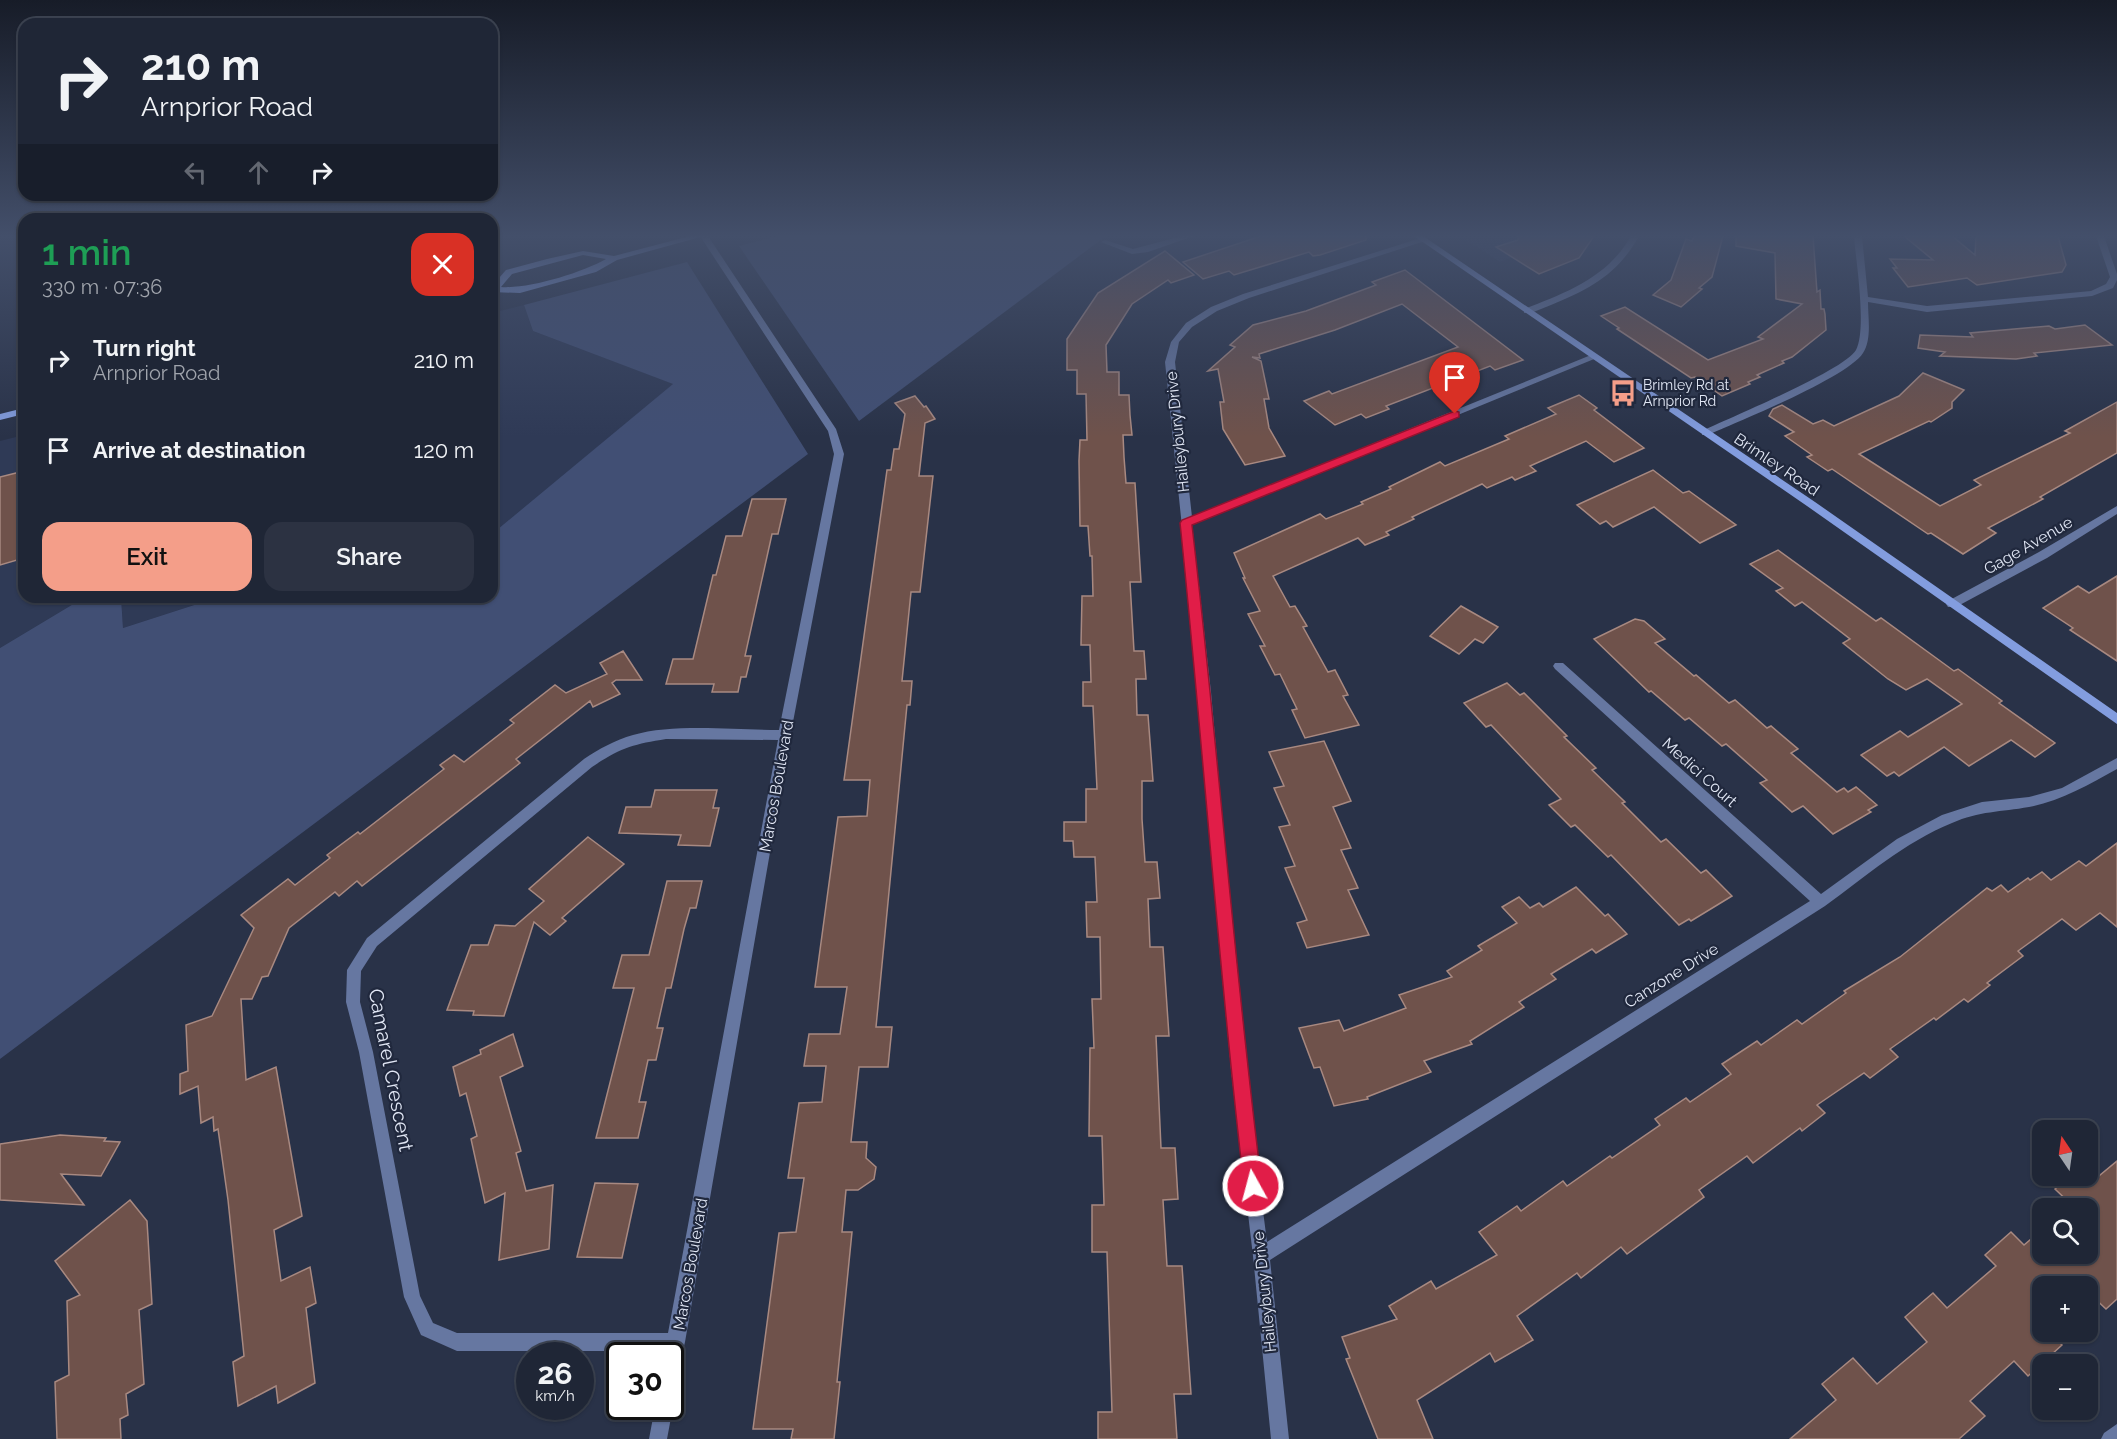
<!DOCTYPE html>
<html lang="en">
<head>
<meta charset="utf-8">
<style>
  :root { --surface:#1f2636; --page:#2c3242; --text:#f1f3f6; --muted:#a1a5ad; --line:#3c4351; --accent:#f49e89 }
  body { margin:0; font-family:Raleway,sans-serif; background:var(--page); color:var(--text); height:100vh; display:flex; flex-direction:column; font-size:22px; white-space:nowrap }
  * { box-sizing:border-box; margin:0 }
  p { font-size:20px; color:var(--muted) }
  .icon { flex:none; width:33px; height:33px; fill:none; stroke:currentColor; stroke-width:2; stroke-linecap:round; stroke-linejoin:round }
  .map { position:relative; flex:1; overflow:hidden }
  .details { position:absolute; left:18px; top:213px; width:480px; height:390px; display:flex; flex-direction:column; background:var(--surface); border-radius:18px; box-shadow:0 2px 4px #0004,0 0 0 2px var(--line) }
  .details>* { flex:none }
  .hud { position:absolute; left:18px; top:18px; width:480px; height:183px; border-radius:18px; box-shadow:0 2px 4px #0004,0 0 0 2px var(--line); background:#1f2636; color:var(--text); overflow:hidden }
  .needle { width:39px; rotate:347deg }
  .fabs { position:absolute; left:2032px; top:1120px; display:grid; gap:12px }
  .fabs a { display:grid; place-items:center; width:66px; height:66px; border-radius:12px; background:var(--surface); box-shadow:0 2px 4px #0004,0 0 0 2px var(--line); font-size:30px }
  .speed { position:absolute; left:516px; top:1342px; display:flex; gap:12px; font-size:30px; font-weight:700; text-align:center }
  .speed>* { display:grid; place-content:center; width:78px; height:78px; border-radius:50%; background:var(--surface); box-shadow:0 2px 4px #0004,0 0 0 2px var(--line); line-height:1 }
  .speed small { font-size:15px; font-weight:400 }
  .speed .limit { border:3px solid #111; border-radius:9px; background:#fff; color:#111 }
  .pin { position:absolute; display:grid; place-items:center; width:51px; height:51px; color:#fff; margin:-62px -26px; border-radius:50% 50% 50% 0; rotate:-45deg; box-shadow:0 0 6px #0007 }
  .pin .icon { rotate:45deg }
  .me { position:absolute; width:66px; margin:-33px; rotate:353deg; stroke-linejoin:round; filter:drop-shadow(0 0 4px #0008) }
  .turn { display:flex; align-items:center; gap:21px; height:126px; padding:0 24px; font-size:27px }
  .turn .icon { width:78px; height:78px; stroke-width:2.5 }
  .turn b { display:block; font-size:42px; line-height:51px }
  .lanes { display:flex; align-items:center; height:57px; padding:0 24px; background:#0003; justify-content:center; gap:30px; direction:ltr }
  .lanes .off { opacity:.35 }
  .round { display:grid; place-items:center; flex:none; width:63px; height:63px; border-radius:18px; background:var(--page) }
  .summary { display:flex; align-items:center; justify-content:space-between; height:102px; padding:0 24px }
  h1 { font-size:36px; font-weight:600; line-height:45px; color:#1e9e55 }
  .action { display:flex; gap:12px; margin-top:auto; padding:12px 24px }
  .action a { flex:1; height:69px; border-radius:18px; background:var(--accent); color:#111; font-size:24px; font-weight:600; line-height:69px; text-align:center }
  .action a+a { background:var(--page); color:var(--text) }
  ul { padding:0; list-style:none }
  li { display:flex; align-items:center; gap:18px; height:90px; padding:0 24px }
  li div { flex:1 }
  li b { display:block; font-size:22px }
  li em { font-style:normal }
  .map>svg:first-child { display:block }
  .built { fill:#2f3a56 }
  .green { fill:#414f74 }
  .building { fill:#6f524b; stroke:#a88981; stroke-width:1.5 }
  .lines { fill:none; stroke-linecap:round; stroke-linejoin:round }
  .street { fill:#6677a1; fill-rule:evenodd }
  .secondary { fill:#839ddf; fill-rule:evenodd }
  .route { fill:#e11d48; stroke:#92132f; stroke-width:1.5 }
  .labels { text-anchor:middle; stroke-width:4.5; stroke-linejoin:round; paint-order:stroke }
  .far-poi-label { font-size:14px; fill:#e0e6f4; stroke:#20283d; text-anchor:start }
  .street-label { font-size:16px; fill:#e0e6f4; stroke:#20283d }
  .near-street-label { font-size:20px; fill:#e0e6f4; stroke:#20283d }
</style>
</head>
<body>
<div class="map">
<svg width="2117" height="1439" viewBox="0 0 2117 1439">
  <rect width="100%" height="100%" fill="#293248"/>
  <g class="built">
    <path d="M1460,236H1556L1551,243L1500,262Z"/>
    <path d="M524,305L533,331L674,384L492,534V313Z"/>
    <path d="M24,435V597H85L0,648V441Z"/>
    <path d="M121,597H219L123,628Z"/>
  </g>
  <g class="green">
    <path d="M777,236H1106L859,421L739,246Z"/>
    <path d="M687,262L808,454L0,1059V648L85,597H121L123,628L219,597H492V534L673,384L533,331L524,305Z"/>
  </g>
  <g class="building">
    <path d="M1261,236H1366V240L1320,255L1313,256L1309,252L1234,275L1229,271L1203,279L1183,262Z"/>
    <path d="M1518,236H1594L1579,258L1539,274L1496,247L1518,240Z"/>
    <path d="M1694,236H1723L1712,277L1699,288L1702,289L1681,307L1653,295L1671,280L1686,239L1692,241Z"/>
    <path d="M1736,236H1813L1817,292L1820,290L1821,309H1824L1825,314L1826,330L1792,357L1782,361L1784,363L1757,375L1760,377L1748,382L1750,384L1722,396L1695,377L1691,378L1617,329L1619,328L1601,316L1625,307L1708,360L1763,339L1758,337L1802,304L1776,299L1775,253L1736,246Z"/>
    <path d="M1904,236H1952L1975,255L1976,236H2058L2066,265L2062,272L1977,285L1967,278L1908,287L1893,268H1897L1890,259L1933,260Z"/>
    <path d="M1165,251L1194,275L1171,283L1168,280L1132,304L1106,345L1107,372H1119V395H1129L1130,415L1132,435H1123L1124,457L1126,483H1135L1141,582H1130L1134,651H1144L1146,679H1136L1137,715H1148L1153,781H1142V819L1145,862H1157L1160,898L1148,899L1150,947H1163L1169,1036H1156L1161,1148H1175L1178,1199L1163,1200L1167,1266H1182L1191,1394H1174L1177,1439H1098V1412H1112L1107,1252H1092V1205H1104L1102,1136H1089L1090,1048H1094L1092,999H1101L1100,937H1087L1086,902H1097L1095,857H1074L1073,841H1064V822H1086V789H1097L1093,706H1083V682H1091L1090,645H1081L1082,596H1093L1092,556H1090L1088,526H1080L1079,461L1080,440H1087L1086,394H1077V370H1067V339L1098,293Z"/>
    <path d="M1405,270L1523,360L1495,370L1490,366L1386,406L1389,409L1366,418L1361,414L1335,425L1304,401L1329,391L1332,394L1458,347L1402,304L1335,330L1259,354L1260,358L1252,357L1261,361L1269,399H1264L1269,428L1285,456L1245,465L1223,429L1220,402H1224L1218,369L1208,371L1235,347L1230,345L1253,325L1306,311L1376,285L1372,282Z"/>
    <path d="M2085,325L2112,345L2034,353L2037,356L2016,359L1940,356L1945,352L1918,348L1920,335L1973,337L1970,333L2049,326L2055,329Z"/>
    <path d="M1923,373L1964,390L1952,402V408L1931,422L1929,421L1859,454L1940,506L1981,485L1974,480L2070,433L2065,431L2117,402V453L2040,497L2043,499L1988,528L1996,533L1963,554L1931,533L1928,534L1832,469L1828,471L1807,457L1812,455L1785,436L1794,432L1769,416L1773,409L1782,405L1813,424L1823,420L1834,426L1899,396Z"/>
    <path d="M1579,395L1597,408L1594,410L1644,448L1614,462L1586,441L1530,466L1536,471L1515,480L1512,477L1487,488L1482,484L1412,517L1414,519L1386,532L1389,535L1365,545L1358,538L1273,576L1290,607L1295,606L1307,626L1303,627L1328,672L1335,670L1348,695L1343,696L1359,725L1305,738L1292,710L1297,709L1280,674L1275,675L1260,646H1265L1248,614L1260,611L1243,578H1245L1234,553L1320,514L1326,519L1363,504L1361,502L1391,489L1389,487L1440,462L1445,466L1509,439L1505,436L1556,414L1548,408Z"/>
    <path d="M915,396L924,407L926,406L935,419L925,423L919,476H933L920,592H911L902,681H912L910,705H907L876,1027H892L888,1067H859L851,1142H867L866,1158L876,1167L874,1179L858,1190H846L842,1232H852L837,1382H840L834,1439H791L793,1429H753L779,1233L796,1232L804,1178H788L799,1103L822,1102L826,1066H804L809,1034H840L841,1027L847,987H815L838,817L867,816L870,780H844L887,470H891L894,449H899L905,414L895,403Z"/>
    <path d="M1653,470L1683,493L1689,491L1736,525L1700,543L1654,507L1613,527L1606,521L1600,524L1577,505Z"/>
    <path d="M24,471V558L0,565V477Z"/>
    <path d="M752,499H786L778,534H772L745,656H751L746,677H741L738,692H712L714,684H666L673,659H693L713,575H716L726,536H742Z"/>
    <path d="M1778,550L1876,621L1881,618L1954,671L1958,669L2002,701L1999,703L2055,743L2035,757L2011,740L1969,766L1944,747L1899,776L1894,772L1887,776L1861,755L1900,731L1908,737L1962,704L1927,679L1906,690L1888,679L1843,643L1850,639L1802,602L1795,606L1776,591L1783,588L1750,564Z"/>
    <path d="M2117,576V661L2070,630L2073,628L2043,608L2078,586L2089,593Z"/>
    <path d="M1461,606L1498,627L1483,643L1475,639L1459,654L1430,636Z"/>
    <path d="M1635,619L1644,621L1665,639L1655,643L1694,676L1696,675L1729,703L1735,700L1767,728L1771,726L1798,749L1791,753L1837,792L1844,788L1848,792L1856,787L1877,805L1868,810L1871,812L1833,834L1803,806L1792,812L1760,783L1767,780L1726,744L1722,746L1689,718L1685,720L1651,691L1649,692L1594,639Z"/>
    <path d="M623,651L642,680H616L612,683L620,694L593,707L590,701L516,759L520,763L362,886L357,881L339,896L335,892L289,928L268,976L262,977L252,999H241L246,1080L276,1067L302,1216L274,1230L281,1281L310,1267L316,1303L306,1308L315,1383L278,1403L276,1386L238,1406L233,1362L244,1356L228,1200L218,1129L214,1131L213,1117L201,1123L198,1086L180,1094V1074L188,1071L186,1025L212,1016L254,928L241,915L288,879L295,885L330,858L327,855L358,832L360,834L444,769L440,765L454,755L464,762L514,723L510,720L555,685L566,693L607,674L600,663Z"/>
    <path d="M1507,683L1520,695L1524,693L1567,736L1564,737L1596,768L1592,770L1625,802L1622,803L1661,842L1666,839L1701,873L1706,870L1732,896L1691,921L1689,919L1679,925L1611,855L1608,857L1575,825L1571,827L1549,805L1561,799L1491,725L1486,727L1464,703Z"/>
    <path d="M1324,741L1351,801L1333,807L1351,848L1341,850L1358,888L1348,890L1369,935L1307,948L1297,923L1307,920L1285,868L1295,866L1279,827L1290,825L1274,788L1284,786L1269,752Z"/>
    <path d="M655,790H717L713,808H719L710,846L678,845L681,835L619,833L626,807H651Z"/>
    <path d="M588,837L624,864L562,918L566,921L550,935L534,922L504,1016L473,1015L474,1011L447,1010L471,945H488L495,925L515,926L544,901L529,889Z"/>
    <path d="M2117,843V927L2100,913L2076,930L2062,919L2018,951L2023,956L1987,983L1990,985L1968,1002L1964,999L1936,1020L1934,1018L1890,1049L1898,1057L1870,1078L1864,1073L1817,1105L1825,1113L1802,1131L1800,1128L1753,1163L1747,1156L1699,1190L1704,1197L1627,1254L1621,1247L1581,1278L1577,1273L1517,1316L1533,1340L1495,1362L1490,1353L1417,1400L1433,1439H1378L1346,1359L1350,1358L1342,1337L1397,1319L1389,1306L1431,1281L1436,1289L1497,1255L1479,1232L1517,1206L1521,1211L1563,1181L1567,1186L1610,1156L1612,1158L1660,1125L1655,1119L1686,1098L1690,1102L1731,1074L1722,1064L1757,1041L1761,1045L1797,1020L1802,1024L1846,993L1844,991L1900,957L1987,888L1992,891L2001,885L2008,892L2028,878L2030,880L2042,872L2051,880L2079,861L2086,866Z"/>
    <path d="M667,881H702L696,908H690L684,929L671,988H666L657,1028H663L656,1060H648L639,1102H646L638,1138H596L634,988H613L622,955H649Z"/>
    <path d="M1576,887L1605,916L1608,914L1627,934L1596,953L1592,949L1551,974L1556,979L1519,1002L1524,1007L1470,1041L1472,1044L1424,1061L1431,1072L1367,1097L1368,1099L1334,1106L1320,1067L1314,1068L1299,1028L1339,1020L1344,1031L1406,1008L1399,995L1452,977L1447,971L1482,950L1478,946L1517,923L1502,907L1519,897L1530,908L1539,903L1543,907Z"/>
    <path d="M513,1034L523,1066L500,1077L521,1151L516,1153L526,1191L553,1185L549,1249L499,1260L505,1193L485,1203L471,1139L477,1136L466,1093L460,1096L453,1067L481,1054L480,1050Z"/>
    <path d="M60,1135L106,1138L104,1141L120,1142L101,1176L61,1174L84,1205L0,1200V1144Z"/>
    <path d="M2117,1161V1299L2106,1309L2088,1292V1287H2043V1332H2049L2062,1345L2028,1376L2014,1361L1970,1401L1985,1416L1959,1439H1790L1836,1400L1822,1384L1853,1358L1877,1384L1927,1342L1905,1317L1933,1293L1947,1308L1996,1266L1985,1255L2011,1232L2024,1245L2043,1229V1254H2088V1224L2090,1223L2088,1221V1209H2076L2055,1189L2071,1176H2090L2094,1180Z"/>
    <path d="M595,1183L638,1184L622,1258L577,1257Z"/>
    <path d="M130,1200L147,1221L152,1304L139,1310L144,1384L126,1394L128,1415L120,1419L121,1439H57L55,1382L69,1375L67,1301L80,1295L55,1261Z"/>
  </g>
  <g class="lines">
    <g class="street">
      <path d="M700,236H708L836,429L844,454L789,743L685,1342L676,1378L670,1380V1356H664L665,1351H457L421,1335L404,1297L359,1052L346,1002L347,970L367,938L584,759C599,749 615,740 633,735C673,723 737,730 779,730L834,454L828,431ZM666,739L778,740L668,1333H457L433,1323L420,1296L373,1052L360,1002L361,971L377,946L592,767C620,748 634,744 666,739Z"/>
      <path d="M1182,236H1194L1148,252L1132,254L1101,242L1105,240L1133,249Z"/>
      <path d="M1631,236H1639C1618,274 1590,289 1551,305C1542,308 1533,314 1524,313V309C1566,293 1608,277 1631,236Z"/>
      <path d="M1854,236H1862L1868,297L1927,306L2091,291L2106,284L2110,277L2096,236H2104L2117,274V280L2113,288L2092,296L1927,312L1868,302C1868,318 1872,339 1863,353C1848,377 1740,421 1708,435H1702V431C1729,418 1845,370 1856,350C1867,329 1856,262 1854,236Z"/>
      <path d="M1421,238L1428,240L1249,298L1217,311L1192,327L1179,342L1175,362L1192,517L1591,355H1597L1599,357L1192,524L1211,692L1245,1070L1267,1242L1810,901L1555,669L1553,666L1555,663H1563L1821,894L1897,839L1942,815L1982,802L2029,797L2062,788L2117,758V769C2088,785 2061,801 2029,807C2001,812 1979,811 1952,823C1905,842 1865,877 1825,906L1270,1260L1289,1439H1271L1253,1256L1231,1070L1199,692L1165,362L1171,342L1186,323L1211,307L1243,294Z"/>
      <path d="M2117,506V514L2047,558L1956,607H1948L1946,604L1948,601L2039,552Z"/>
      <path d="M670,1401L673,1407L667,1439H649L655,1407H670Z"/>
      <path d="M2117,1424V1439H2101L2104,1433Z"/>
    </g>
    <g class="secondary">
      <path d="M690,236H704L617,260L596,272L520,293L492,292V286L506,270L547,259L583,251L614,256ZM583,255L606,259C581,273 529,289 501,287L512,274Z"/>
      <path d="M1414,236H1423L1815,502L2117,713V724L1807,506Z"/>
      <path d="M24,408V414L0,420V414Z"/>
    </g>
  </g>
  <linearGradient id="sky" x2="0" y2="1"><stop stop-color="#171c28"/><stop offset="0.54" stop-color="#434f6a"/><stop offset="1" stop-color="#434f6a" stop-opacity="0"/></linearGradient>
  <rect width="2117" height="437" fill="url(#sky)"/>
  <path class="route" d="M1455,411L1459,412V417L1192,525C1218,745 1234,966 1262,1186L1259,1193L1253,1195L1246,1193L1244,1186C1218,966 1203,744 1180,523L1182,520Z"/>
  <defs>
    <symbol id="bus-bare" viewBox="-9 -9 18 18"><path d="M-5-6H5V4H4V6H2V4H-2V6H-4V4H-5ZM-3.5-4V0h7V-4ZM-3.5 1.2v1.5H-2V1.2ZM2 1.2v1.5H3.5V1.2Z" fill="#f49e89" stroke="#20283d" stroke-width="2.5" paint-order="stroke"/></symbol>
  </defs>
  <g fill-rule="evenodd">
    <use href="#bus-bare" x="1604" y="374" width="38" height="38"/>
  </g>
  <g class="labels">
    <g class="far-poi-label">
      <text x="1643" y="390">Brimley Rd at<tspan x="1643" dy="16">Arnprior Rd</tspan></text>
    </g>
    <g class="street-label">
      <text transform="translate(1177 432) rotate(-96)" y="6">Haileybury Drive</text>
      <text transform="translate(1777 464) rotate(34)" y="6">Brimley Road</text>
      <text transform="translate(2028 545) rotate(-30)" y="6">Gage Avenue</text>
      <text transform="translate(1700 772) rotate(42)" y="6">Medici Court</text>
      <text transform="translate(776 786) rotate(-80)" y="6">Marcos Boulevard</text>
      <text transform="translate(1671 975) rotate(-32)" y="6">Canzone Drive</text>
      <text transform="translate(690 1264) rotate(-80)" y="6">Marcos Boulevard</text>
      <text transform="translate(1264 1292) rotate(-96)" y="6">Haileybury Drive</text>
    </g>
    <g class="near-street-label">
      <text transform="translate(391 1070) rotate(79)" y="7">Camarel Crescent</text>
    </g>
  </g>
</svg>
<div class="fabs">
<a><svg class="needle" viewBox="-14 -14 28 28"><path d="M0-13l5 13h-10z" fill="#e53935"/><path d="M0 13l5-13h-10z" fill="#a1a5ad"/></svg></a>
<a><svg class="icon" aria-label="search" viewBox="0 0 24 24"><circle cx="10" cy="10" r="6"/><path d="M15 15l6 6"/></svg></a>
<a>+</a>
<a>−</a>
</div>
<div class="speed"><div>26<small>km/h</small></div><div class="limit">30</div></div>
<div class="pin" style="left:1455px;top:414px;background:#d93025"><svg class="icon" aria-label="arrive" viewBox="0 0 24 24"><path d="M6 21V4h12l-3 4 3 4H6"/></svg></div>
<svg class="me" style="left:1253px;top:1186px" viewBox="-20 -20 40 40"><circle r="17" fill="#e11d48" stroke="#fff" stroke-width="3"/><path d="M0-11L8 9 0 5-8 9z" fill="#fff"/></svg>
<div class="hud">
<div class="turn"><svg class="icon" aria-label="right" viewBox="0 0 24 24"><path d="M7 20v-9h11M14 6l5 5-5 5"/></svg><div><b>210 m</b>Arnprior Road</div></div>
<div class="lanes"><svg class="icon off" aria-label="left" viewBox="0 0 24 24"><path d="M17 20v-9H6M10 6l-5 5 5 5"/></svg><svg class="icon off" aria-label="ahead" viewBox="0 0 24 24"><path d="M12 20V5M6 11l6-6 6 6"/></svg><svg class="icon" aria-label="right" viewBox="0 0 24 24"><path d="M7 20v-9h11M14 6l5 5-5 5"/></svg></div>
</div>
<section class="details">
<div class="summary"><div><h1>1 min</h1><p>330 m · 07:36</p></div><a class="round" style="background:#d93025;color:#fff"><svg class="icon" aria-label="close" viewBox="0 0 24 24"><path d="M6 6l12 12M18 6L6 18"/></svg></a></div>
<ul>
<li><svg class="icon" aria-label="right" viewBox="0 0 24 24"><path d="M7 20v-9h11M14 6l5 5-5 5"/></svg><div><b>Turn right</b><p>Arnprior Road</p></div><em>210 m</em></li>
<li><svg class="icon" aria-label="arrive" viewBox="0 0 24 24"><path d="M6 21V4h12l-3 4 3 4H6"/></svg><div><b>Arrive at destination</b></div><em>120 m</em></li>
</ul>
<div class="action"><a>Exit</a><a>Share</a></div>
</section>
</div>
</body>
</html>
